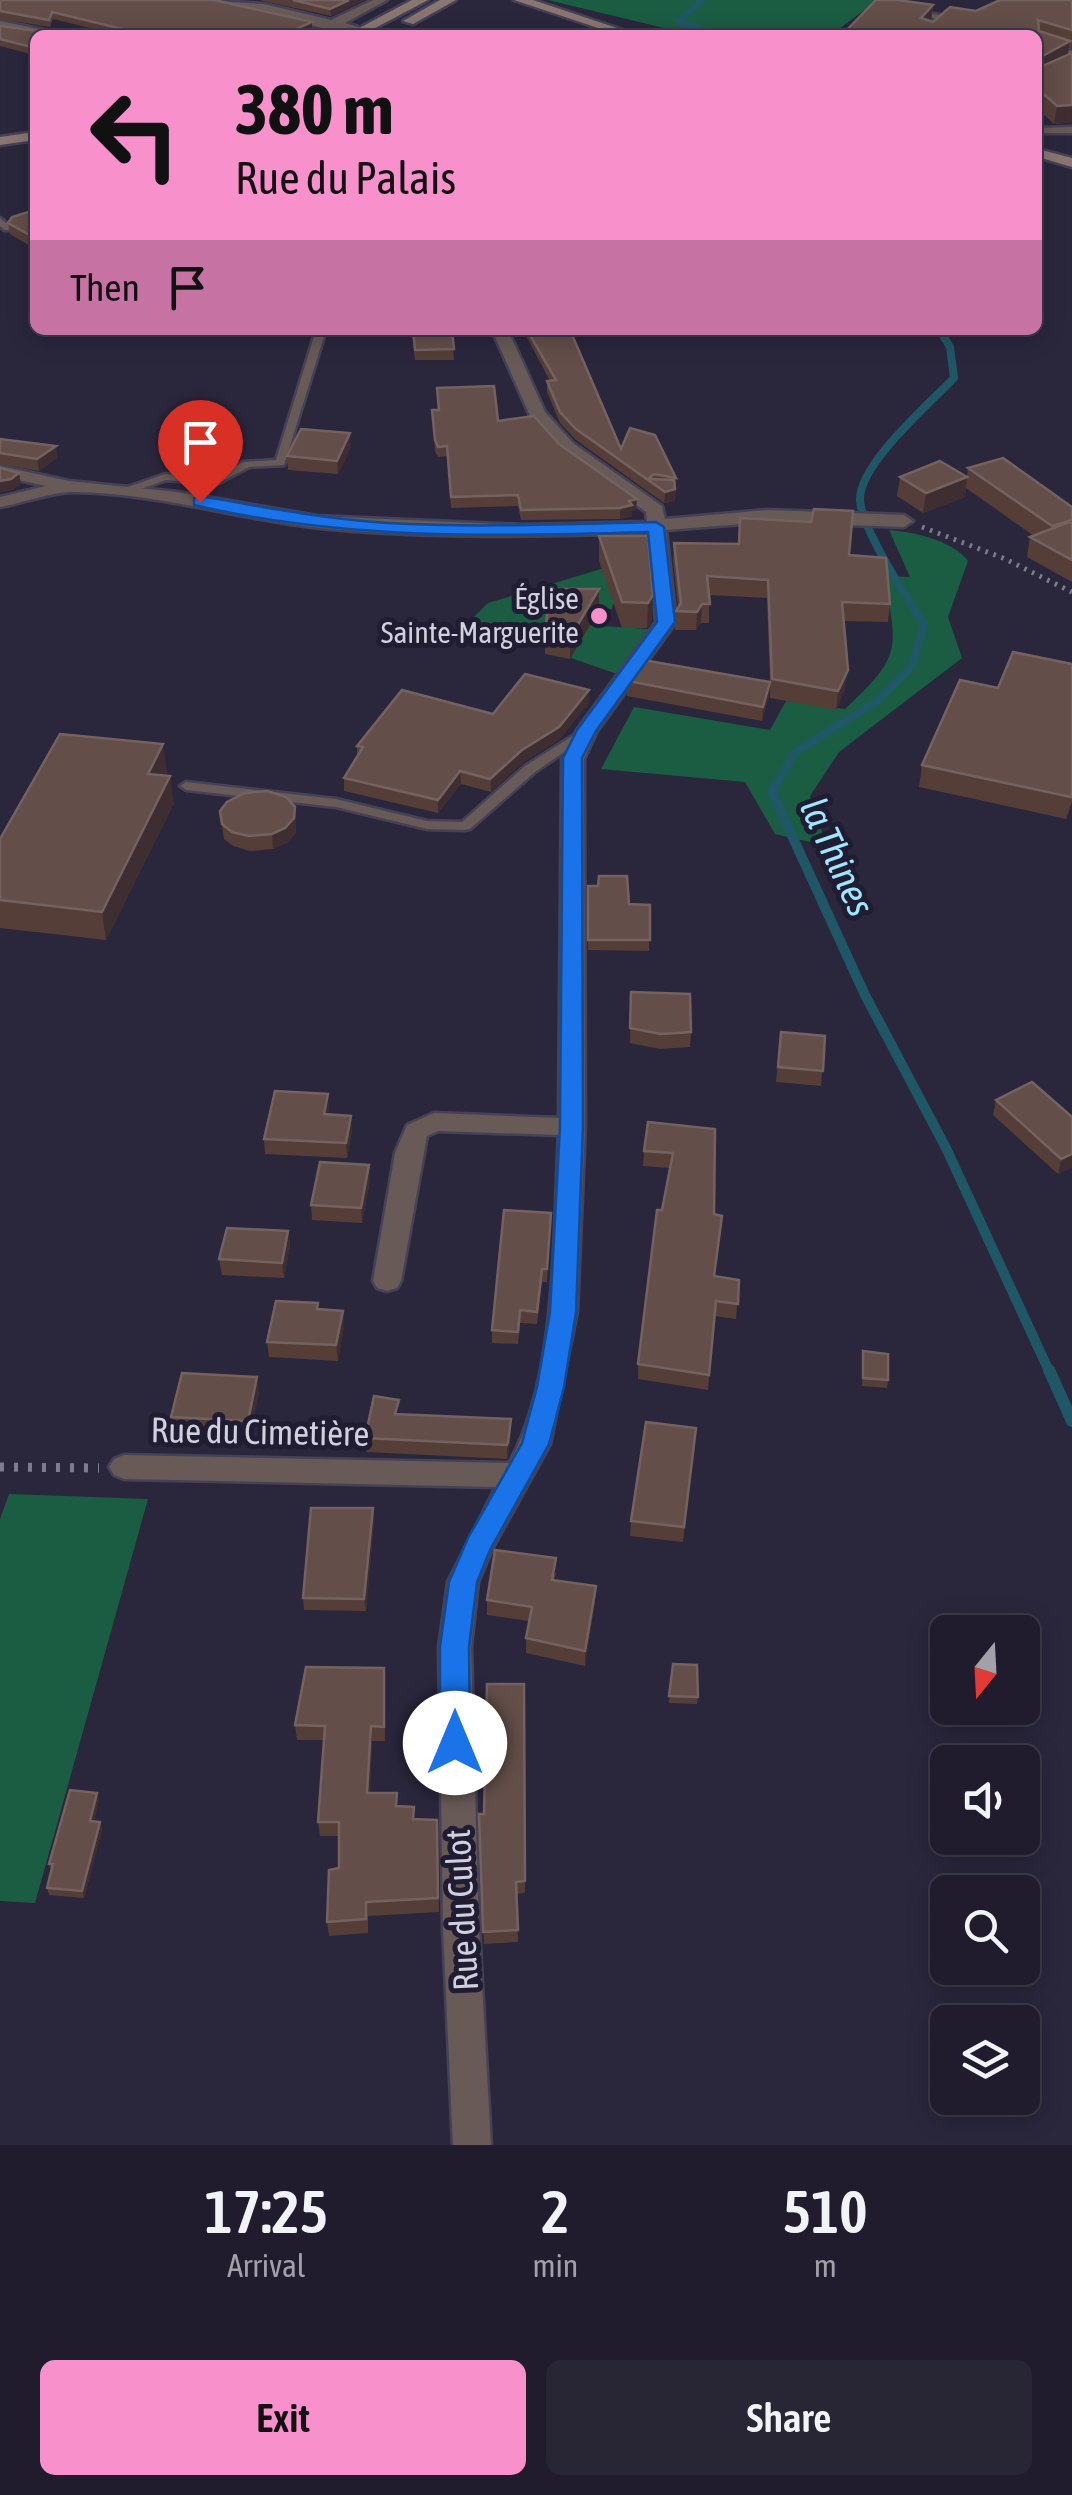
<!DOCTYPE html>
<html lang="en">
<head>
<meta charset="utf-8">
<style>
  :root { --surface:#201c2d; --page:#282535; --text:#f1f3f6; --muted:#a2a1aa; --line:#3d3a49; --accent:#f890cc }
  body { margin:0; font-family:"Asap Condensed",sans-serif; background:var(--page); color:var(--text); height:100vh; display:flex; flex-direction:column; font-size:38px; white-space:nowrap }
  * { box-sizing:border-box; margin:0 }
  p { font-size:32px; color:var(--muted) }
  .icon { flex:none; width:55px; height:55px; fill:none; stroke:currentColor; stroke-width:2; stroke-linecap:round; stroke-linejoin:round }
  .map { position:relative; height:2145px; overflow:hidden }
  .details { display:flex; flex-direction:column; background:var(--surface); flex:1 }
  .details>* { flex:none }
  .top-card { position:absolute; left:30px; top:30px; width:1012px; height:305px; border-radius:15px; box-shadow:0 5px 25px #0003,0 0 0 2px var(--line); background:#f890cc; color:#111; overflow:hidden }
  .needle { width:65px; rotate:198deg }
  .controls { position:absolute; left:930px; top:1615px; display:grid; gap:20px }
  .controls a { display:grid; place-items:center; width:110px; height:110px; border-radius:15px; background:var(--surface); box-shadow:0 5px 25px #0003,0 0 0 2px var(--line); font-size:50px }
  .pin { position:absolute; display:grid; place-items:center; width:85px; height:85px; color:#fff; margin:-102px -42px; border-radius:50% 50% 50% 0; rotate:-45deg; box-shadow:0 0 10px #0007 }
  .pin .icon { rotate:45deg }
  .me { position:absolute; width:110px; margin:-55px; rotate:0deg; stroke-linejoin:round; filter:drop-shadow(0 0 8px #0008) }
  .turn { display:flex; align-items:center; gap:35px; height:210px; padding:0 40px; font-size:45px }
  .turn .icon { width:130px; height:130px; stroke-width:2.5 }
  .turn b { display:block; font-size:70px; line-height:85px }
  .then { display:flex; align-items:center; height:95px; padding:0 40px; background:#0003; gap:20px; font-size:38px }
  .eta { display:flex; justify-content:space-evenly; align-items:center; height:170px; text-align:center }
  .eta b { font-size:60px; font-weight:600; line-height:70px }
  .action { display:flex; gap:20px; margin-top:auto; padding:20px 40px }
  .action a { flex:1; height:115px; border-radius:15px; background:var(--accent); color:#111; font-size:40px; font-weight:600; line-height:115px; text-align:center }
  .action a+a { background:var(--page); color:var(--text) }
  .map>svg:first-child { display:block }
  .green { fill:#1b5d43 }
  .lines { fill:none; stroke-linecap:round; stroke-linejoin:round }
  .stream-far3 { stroke:#205766; stroke-width:6 }
  .stream-far2 { stroke:#205766; stroke-width:8 }
  .stream-far1 { stroke:#205766; stroke-width:10 }
  .stream { stroke:#205766; stroke-width:12 }
  .service-casing { stroke:#454156; stroke-width:5 }
  .minor-casing { stroke:#454156; stroke-width:5 }
  .secondary-casing { stroke:#454156; stroke-width:5 }
  .path-far1 { stroke:#7e7b8d; stroke-width:5; stroke-dasharray:2.5 6; stroke-linecap:butt }
  .path { stroke:#7e7b8d; stroke-width:9; stroke-dasharray:4 10; stroke-linecap:butt }
  .service { fill:#675a57; fill-rule:evenodd }
  .minor { fill:#675a57; fill-rule:evenodd }
  .secondary { fill:#8a7670; fill-rule:evenodd }
  .wall { fill:#553e38 }
  .shaded-wall { fill:#3e2e32 }
  .building { fill:#634e49; stroke:#746261; stroke-width:2.5 }
  .route { fill:#1a73e8; stroke:#114b97; stroke-width:2.5 }
  .poi-dot { fill:#f890cc; stroke:#201c31; stroke-width:4 }
  .labels { text-anchor:middle; stroke-width:10; stroke-linejoin:round; paint-order:stroke }
  .far-poi-label { font-size:30px; fill:#d1d0de; stroke:#201c31; text-anchor:end }
  .street-label { font-size:35px; fill:#d1d0de; stroke:#201c31 }
  .water-label { font-size:38px; font-style:italic; fill:#9de8fe; stroke:#201c31 }
</style>
</head>
<body>
<div class="map">
<svg width="1072" height="2145" viewBox="0 0 1072 2145">
  <rect width="100%" height="100%" fill="#2a263c"/>
  <g class="green">
    <path d="M548,0H878L839,29H782L776,35H693Z"/>
    <path d="M889,530C914,532 952,540 968,561L948,617L962,658L839,752L810,796L827,846L775,834L745,782L601,769L634,707L770,730L786,701L845,709C901,657 899,649 883,576L910,577Z"/>
    <path d="M621,563L627,604H613L612,609L593,608L587,625L648,629L617,674L571,658L578,643L514,631L510,636L462,629L488,603Z"/>
    <path d="M9,1494L148,1499L35,1903L0,1901V1519Z"/>
  </g>
  <g class="lines">
    <g class="stream-far3">
      <path d="M702,0L678,22L724,35"/>
      <path d="M939,330L945,340"/>
    </g>
    <path class="stream-far2" d="M776,785L795,752L877,701L912,666L924,625C908,599 861,528 860,500C859,464 930,403 954,378L950,347L944,337"/>
    <path class="stream-far1" d="M777,783L772,792L865,995L946,1148L1050,1373"/>
    <path class="stream" d="M1049,1370L1072,1421"/>
    <defs>
      <g id="service">
        <path d="M910,10L945,16L949,18L931,35H923L939,19L910,14Z"/>
        <path d="M1038,40L1072,51V56L1038,44Z"/>
        <path d="M1072,127V133H1038V128Z"/>
        <path d="M0,218L10,226V230H4L0,226Z"/>
        <path d="M316,330H326L284,465L249,467L217,484L166,480L130,493H122V489L165,474L215,478L243,462L276,460Z"/>
        <path d="M585,728L591,732L589,735L535,772L470,829L465,830L427,829L336,807L186,790L180,786L186,782L336,799L427,821L462,822L525,766Z"/>
      </g>
      <g id="minor">
        <path d="M199,0L264,4L331,20L373,0H387L345,23L384,35L329,30L264,12Z"/>
        <path d="M0,21L54,32L55,35L35,36L0,29Z"/>
        <path d="M492,330H508L545,412L573,443L662,506L665,519L768,510L904,515L913,521L904,527L768,522L666,530L676,622L597,731L584,759L585,1127L577,1312L550,1444L492,1549L478,1582L471,1647L479,1929L491,2145H453L443,1929L439,1647L448,1582L496,1487L124,1479L114,1475L109,1467L114,1459L124,1455L509,1463C558,1377 553,1233 559,1135L438,1131L427,1136L401,1281L397,1288L387,1291L377,1288L373,1281L395,1153L407,1125L434,1113L559,1118L562,759L577,730L656,622L648,533C539,536 430,539 321,528C239,519 157,493 73,492C52,492 23,503 0,507V497L46,486L0,476V466L69,481L177,492L317,516L524,525L647,522L646,512L561,451L531,418Z"/>
      </g>
      <g id="secondary">
        <path d="M412,0H428L362,35H346Z"/>
        <path d="M440,0H456L413,24L403,21Z"/>
        <path d="M514,0H533L638,35H619Z"/>
        <path d="M35,132V140L0,145V137Z"/>
        <path d="M1038,149L1072,158V167L1038,157Z"/>
      </g>
    </defs>
    <use href="#service" class="service-casing"/>
    <use href="#minor" class="minor-casing"/>
    <use href="#secondary" class="secondary-casing"/>
    <path class="path-far1" d="M922,527L1003,558L1072,592"/>
    <path class="path" d="M0,1467L99,1468"/>
    <use href="#service" class="service"/>
    <use href="#minor" class="minor"/>
    <use href="#secondary" class="secondary"/>
  </g>
  <g class="wall">
    <path d="M0,0L312,22V29L300,35H118L53,19L50,27L0,19Z"/>
    <path d="M259,0H364L331,16Z"/>
    <path d="M876,0H898L933,5L931,22H933L950,7L976,11L1000,0H1072V48L1069,47L1068,55L1072,53V122L1054,124L1038,109V35H842Z"/>
    <path d="M0,26L35,35V55L0,46Z"/>
    <path d="M35,210V249L10,234L8,223Z"/>
    <path d="M412,330H463L452,331L454,360H415Z"/>
    <path d="M523,330H601V333L573,336L621,449L676,478L675,501L664,503L576,440L560,423L547,392V381H550Z"/>
    <path d="M437,388L498,421L559,444L636,510L632,511V516L620,519L521,520L518,506L451,508L447,456L438,457L435,451L432,410H438Z"/>
    <path d="M0,439L58,457L39,471L0,464Z"/>
    <path d="M351,447L338,474L288,470L287,456Z"/>
    <path d="M968,468L1072,507V582L1027,557L1030,537L1034,536L966,488L965,497L923,513L897,496L900,477H967Z"/>
    <path d="M599,536H648L652,621L647,628H622L599,561Z"/>
    <path d="M674,543L849,555L890,604L888,622L844,621L845,689L836,710L770,698V683L769,696L762,721L627,696L628,681L770,682L767,598L709,595V623H701L696,630H675L676,611L678,607L673,561Z"/>
    <path d="M599,589V610L570,659L545,654V633Z"/>
    <path d="M1072,664V802L1066,819L919,787L922,765L998,688Z"/>
    <path d="M589,690V703L559,740L522,763L491,792L461,784L438,813L344,791V778L357,757V746Z"/>
    <path d="M167,771L165,775L174,803L106,940L0,928V839Z"/>
    <path d="M295,807L296,833L287,843L273,849L250,851L233,846L224,839L220,811Z"/>
    <path d="M588,886L629,904L650,905L649,951L588,950Z"/>
    <path d="M631,992L691,1032L690,1047L660,1049L630,1043Z"/>
    <path d="M781,1032L825,1036L821,1086L776,1082Z"/>
    <path d="M328,1094V1115L352,1131L347,1158L265,1154L264,1139Z"/>
    <path d="M996,1100L1072,1117V1167L1058,1174L993,1115Z"/>
    <path d="M715,1129V1276L739,1280L736,1319L714,1316L708,1390L638,1379V1364L670,1168L643,1166L644,1151Z"/>
    <path d="M370,1180L362,1223L312,1220L311,1205Z"/>
    <path d="M551,1213L547,1282H542L537,1324L520,1323L518,1344L492,1343V1330Z"/>
    <path d="M288,1231L290,1246L284,1278L222,1275L219,1259Z"/>
    <path d="M344,1326L338,1361L269,1357L267,1342Z"/>
    <path d="M863,1351L888,1380L887,1388L862,1386Z"/>
    <path d="M259,1392L250,1436L174,1432L171,1417Z"/>
    <path d="M400,1414L511,1434L508,1456L507,1459L366,1452L365,1438Z"/>
    <path d="M696,1428L683,1542L630,1536L631,1521Z"/>
    <path d="M374,1520L366,1611L304,1610L303,1598Z"/>
    <path d="M556,1573L554,1580L596,1586L595,1601L585,1666L526,1653V1638L529,1621L487,1615V1600Z"/>
    <path d="M673,1664L698,1697L697,1704L669,1703Z"/>
    <path d="M384,1668L385,1741H372L370,1793L399,1806L415,1819L437,1820L439,1912L368,1916V1933L329,1936L327,1922L339,1868V1836H320L318,1822L324,1740H297L295,1725Z"/>
    <path d="M524,1684L525,1893L516,1894L518,1942L484,1944L479,1814H484Z"/>
    <path d="M97,1793L99,1800L94,1821L100,1822L102,1829L84,1898L49,1895L47,1888L51,1871L49,1864Z"/>
  </g>
  <g class="shaded-wall">
    <path d="M349,0H364L331,16L330,9Z"/>
    <path d="M933,5L931,21L921,18Z"/>
    <path d="M312,22V29L300,35H283Z"/>
    <path d="M1070,41L1067,58L1038,74L1039,58Z"/>
    <path d="M1072,105V122L1054,124L1057,106Z"/>
    <path d="M569,330H601V333L569,337Z"/>
    <path d="M350,433L351,447L338,474L337,461Z"/>
    <path d="M56,446L58,457L39,471L37,459Z"/>
    <path d="M19,473L21,484L13,490L0,493V481Z"/>
    <path d="M967,477L965,497L923,513L926,493Z"/>
    <path d="M675,489V501L664,503L665,492Z"/>
    <path d="M637,499L636,510L632,511V516L620,519V508L629,501Z"/>
    <path d="M599,589V610L570,659V638Z"/>
    <path d="M653,595L652,621L647,628L648,603Z"/>
    <path d="M702,604L701,623L696,630L697,612Z"/>
    <path d="M848,670L845,689L836,710L838,691Z"/>
    <path d="M770,682L769,696L762,721L763,707Z"/>
    <path d="M589,690V703L559,740L522,763L491,792L490,779Z"/>
    <path d="M163,744L167,771L152,801L148,774Z"/>
    <path d="M460,771L461,784L438,813V800Z"/>
    <path d="M170,776L174,803L106,940L102,912Z"/>
    <path d="M295,807L296,833L287,843L273,849L272,834Z"/>
    <path d="M328,1094L329,1110L325,1130L324,1114Z"/>
    <path d="M351,1116L352,1131L347,1158L346,1143Z"/>
    <path d="M1072,1154V1167L1058,1174L1061,1159Z"/>
    <path d="M369,1165L370,1180L362,1223L361,1208Z"/>
    <path d="M288,1231L290,1246L284,1278L282,1263Z"/>
    <path d="M343,1311L344,1326L338,1361L336,1345Z"/>
    <path d="M257,1377L259,1392L250,1436L248,1421Z"/>
    <path d="M511,1419V1434L507,1459V1445Z"/>
    <path d="M373,1508L374,1520L366,1611L364,1599Z"/>
    <path d="M596,1586L595,1601L585,1666V1651Z"/>
    <path d="M371,1726L372,1741L369,1807L367,1793Z"/>
    <path d="M97,1793L99,1800L92,1828L90,1821Z"/>
    <path d="M100,1822L102,1829L84,1898L82,1891Z"/>
  </g>
  <g class="building">
    <path d="M0,0H214L312,22L283,35H147L52,12L49,20L0,11Z"/>
    <path d="M293,0H349L330,9Z"/>
    <path d="M876,0H898L933,5L921,18L933,22L950,7L976,11L1000,0H1072V30L1038,20L1039,31L1070,41L1039,58L1038,68L1072,53V105L1057,106L1038,89V35H842Z"/>
    <path d="M0,26L45,32L44,35H35V48L0,39Z"/>
    <path d="M35,210V238L8,223L12,217Z"/>
    <path d="M413,330H452L454,349L415,350Z"/>
    <path d="M527,330H570L621,449L630,428L655,435L676,478L654,474L648,479L674,480L675,489L665,492L576,429L560,412L547,381L556,380Z"/>
    <path d="M494,386L498,421L534,416L559,444L637,499L629,501L632,505L620,508L521,510L518,495L451,497L447,446L438,447L435,440L432,410H439L437,388Z"/>
    <path d="M301,429L350,433L337,461L287,456Z"/>
    <path d="M0,439L56,446L37,459L0,453Z"/>
    <path d="M1003,458L1072,507V520L1052,526L968,468Z"/>
    <path d="M940,461L967,477L926,493L900,477Z"/>
    <path d="M0,468L19,473L11,479L0,481Z"/>
    <path d="M814,509L853,511L849,555L886,558L890,604L842,602L848,670L838,691L772,679L768,580L707,576L710,604H702L697,612L676,611L681,603L674,543L739,544L740,518L811,522Z"/>
    <path d="M1069,522L1072,523V560L1030,537Z"/>
    <path d="M599,536H648L653,595L648,603L622,602Z"/>
    <path d="M550,589H599L570,638L545,633Z"/>
    <path d="M1013,652L1072,664V793L1071,797L922,765L960,680L998,688Z"/>
    <path d="M643,660L770,682L763,707L628,681Z"/>
    <path d="M525,674L589,690L559,727L522,750L490,779L460,771L438,800L344,778L363,747L357,746L402,690L493,714Z"/>
    <path d="M60,734L163,744L148,774L170,776L102,912L0,900V839Z"/>
    <path d="M267,791L286,797L295,807L294,818L285,828L272,834L249,836L232,832L222,824L220,811L227,802L245,793Z"/>
    <path d="M599,876H627L629,904L650,905V940H588V886H598Z"/>
    <path d="M631,992L690,994L691,1032L661,1034L630,1028Z"/>
    <path d="M781,1032L825,1036L823,1071L778,1067Z"/>
    <path d="M1032,1082L1072,1117V1154L1061,1159L996,1100Z"/>
    <path d="M275,1091L328,1094L324,1114L351,1116L346,1143L264,1139Z"/>
    <path d="M648,1122L715,1129L714,1214L722,1216L714,1276L739,1280L738,1304L716,1301L709,1375L638,1364L657,1210H662L673,1153L644,1151Z"/>
    <path d="M320,1162L369,1165L361,1208L311,1205Z"/>
    <path d="M504,1210L551,1213L547,1269H542L537,1312L520,1310L518,1332L492,1330Z"/>
    <path d="M227,1228L288,1231L282,1263L219,1259Z"/>
    <path d="M276,1301L318,1303L317,1309L343,1311L336,1345L267,1342Z"/>
    <path d="M863,1351L888,1354V1380L863,1378Z"/>
    <path d="M182,1373L257,1377L248,1421L171,1417Z"/>
    <path d="M374,1396L399,1400L395,1414L511,1419L508,1442L507,1445L365,1438Z"/>
    <path d="M646,1422L696,1428L684,1527L631,1521Z"/>
    <path d="M311,1508H373L364,1599L303,1598Z"/>
    <path d="M495,1550L556,1558L552,1580L596,1586L585,1651L526,1638L532,1607L487,1600Z"/>
    <path d="M673,1664L697,1665L698,1697L669,1696Z"/>
    <path d="M306,1667L384,1668V1727L371,1726L367,1793H397L396,1806L414,1807L413,1819L437,1820L438,1898L366,1902V1919L327,1922L329,1870L339,1868V1822H318L325,1726L295,1725Z"/>
    <path d="M487,1684H524L525,1881L516,1882L518,1930L483,1932L479,1814H484Z"/>
    <path d="M70,1790L97,1793L90,1821L100,1822L82,1891L47,1888L53,1864H49Z"/>
  </g>
  <path class="route" d="M200,496C262,507 325,519 388,523C477,528 567,524 656,522L664,527L675,622L596,731L582,758L583,1126L576,1312L564,1387L549,1444L490,1550L477,1582L469,1647L470,1743L466,1752L455,1756L444,1752L440,1743V1647L449,1582L468,1538L522,1443L537,1387L550,1312L560,1126L563,758L577,730L657,622L648,532C495,537 343,540 194,505V498Z"/>
  <circle class="poi-dot" cx="599" cy="616" r="10"/>
  <g class="labels">
    <g class="far-poi-label">
      <text x="579" y="609">Église<tspan x="579" dy="34">Sainte-Marguerite</tspan></text>
    </g>
    <g class="street-label">
      <text transform="translate(260 1432) rotate(1)" y="12">Rue du Cimetière</text>
      <text transform="translate(462 1910) rotate(-93)" y="12">Rue du Culot</text>
    </g>
    <g class="water-label">
      <text transform="translate(837 857) rotate(65)" y="13">la Thines</text>
    </g>
  </g>
</svg>
<div class="controls">
<a><svg class="needle" viewBox="-14 -14 28 28"><path d="M0-13l5 13h-10z" fill="#e53935"/><path d="M0 13l5-13h-10z" fill="#a2a1aa"/></svg></a>
<a><svg class="icon" aria-label="sound" viewBox="0 0 24 24"><path d="M4 9h4l5-4v14l-5-4H4zM17 9q2 3 0 6"/></svg></a>
<a><svg class="icon" aria-label="search" viewBox="0 0 24 24"><circle cx="10" cy="10" r="6"/><path d="M15 15l6 6"/></svg></a>
<a><svg class="icon" aria-label="layers" viewBox="0 0 24 24"><path d="M12 4l9 5-9 5-9-5zM3 14l9 5 9-5"/></svg></a>
</div>
<div class="pin" style="left:200px;top:502px;background:#d93025"><svg class="icon" aria-label="arrive" viewBox="0 0 24 24"><path d="M6 21V4h12l-3 4 3 4H6"/></svg></div>
<svg class="me" style="left:455px;top:1743px" viewBox="-20 -20 40 40"><circle r="19" fill="#fff"/><path d="M0-13L10 11 0 6-10 11z" fill="#1a73e8"/></svg>
<div class="top-card">
<div class="turn"><svg class="icon" aria-label="left" viewBox="0 0 24 24"><path d="M17 20v-9H6M10 6l-5 5 5 5"/></svg><div><b>380 m</b>Rue du Palais</div></div>
<div class="then">Then<svg class="icon" aria-label="arrive" viewBox="0 0 24 24"><path d="M6 21V4h12l-3 4 3 4H6"/></svg></div>
</div>
</div>
<section class="details">
<div class="eta">
<div><b>17:25</b><p>Arrival</p></div>
<div><b>2</b><p>min</p></div>
<div><b>510</b><p>m</p></div>
</div>
<div class="action"><a>Exit</a><a>Share</a></div>
</section>
</body>
</html>
